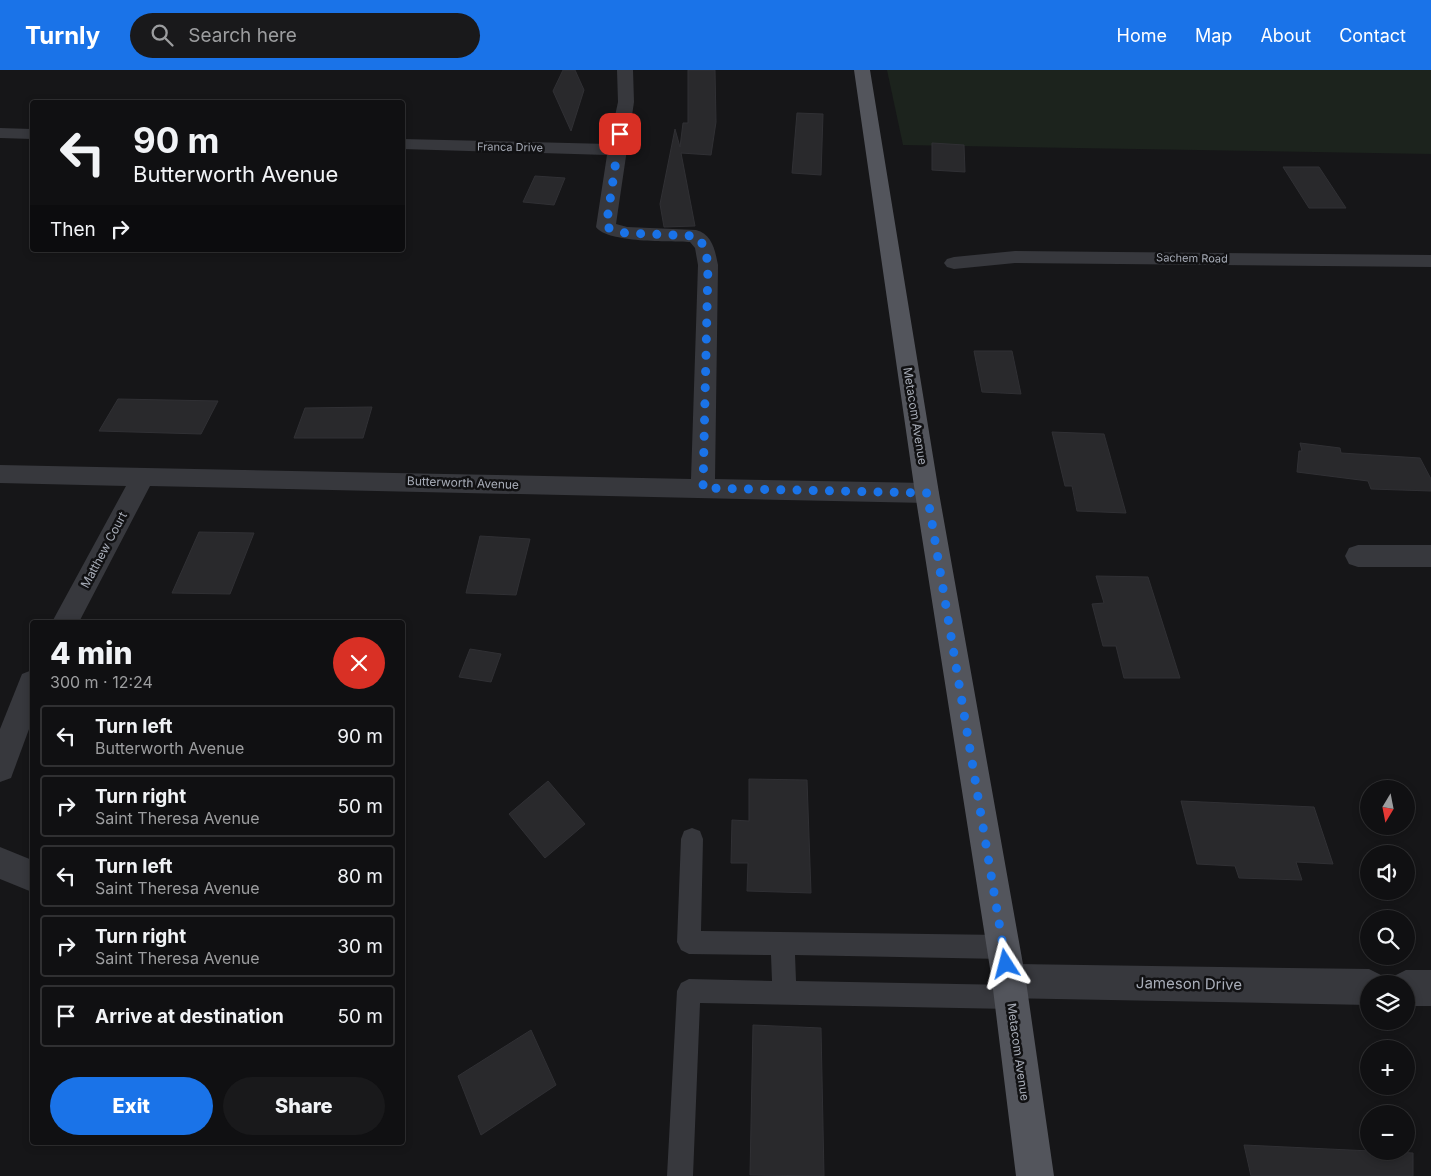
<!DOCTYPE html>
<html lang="en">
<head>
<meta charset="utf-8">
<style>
  :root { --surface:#101012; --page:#19191b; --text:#f1f3f6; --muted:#9c9d9f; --line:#303032; --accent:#1a73e8 }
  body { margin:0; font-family:Inter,sans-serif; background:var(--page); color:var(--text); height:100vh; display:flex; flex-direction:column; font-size:19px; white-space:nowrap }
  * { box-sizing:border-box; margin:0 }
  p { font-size:16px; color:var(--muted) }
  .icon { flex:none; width:28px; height:28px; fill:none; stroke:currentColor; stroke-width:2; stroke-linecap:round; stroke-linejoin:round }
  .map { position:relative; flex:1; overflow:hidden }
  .side { position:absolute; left:30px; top:550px; width:375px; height:525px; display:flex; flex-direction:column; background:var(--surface); border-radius:5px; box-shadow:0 2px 8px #0003,0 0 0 1px var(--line) }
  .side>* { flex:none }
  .banner { position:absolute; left:30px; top:30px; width:375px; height:152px; border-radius:5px; box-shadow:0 2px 8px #0003,0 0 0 1px var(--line); background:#101012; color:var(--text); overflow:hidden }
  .needle { width:32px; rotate:190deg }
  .tools { position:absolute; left:1360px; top:710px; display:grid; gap:10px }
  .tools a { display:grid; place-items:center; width:55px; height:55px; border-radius:50%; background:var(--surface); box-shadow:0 2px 8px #0003,0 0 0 1px var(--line); font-size:25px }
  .pin { position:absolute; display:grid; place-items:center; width:42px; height:42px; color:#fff; margin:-21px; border-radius:10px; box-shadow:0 2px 8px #0006 }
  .me { position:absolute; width:55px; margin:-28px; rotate:351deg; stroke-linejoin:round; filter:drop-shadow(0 0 4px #0008) }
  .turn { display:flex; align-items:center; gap:18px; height:105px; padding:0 20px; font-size:22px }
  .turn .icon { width:65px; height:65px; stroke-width:2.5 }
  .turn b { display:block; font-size:35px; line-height:42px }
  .then { display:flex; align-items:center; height:48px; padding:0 20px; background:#0003; gap:10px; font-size:19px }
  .round { display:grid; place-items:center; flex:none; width:52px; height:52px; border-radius:26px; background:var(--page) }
  .headline { display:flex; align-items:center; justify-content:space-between; height:85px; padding:0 20px }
  h1 { font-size:30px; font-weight:800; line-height:38px }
  .action { display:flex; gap:10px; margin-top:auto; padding:10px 20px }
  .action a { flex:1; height:58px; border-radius:30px; background:var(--accent); color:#fff; font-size:20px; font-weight:800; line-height:58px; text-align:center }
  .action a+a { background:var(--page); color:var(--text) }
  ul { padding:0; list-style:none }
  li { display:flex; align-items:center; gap:15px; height:62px; margin:0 10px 8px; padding:0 10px; border:2px solid var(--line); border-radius:5px }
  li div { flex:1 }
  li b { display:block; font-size:19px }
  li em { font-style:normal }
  header { display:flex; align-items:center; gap:30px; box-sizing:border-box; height:70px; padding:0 25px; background:var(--accent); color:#fff }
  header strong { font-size:24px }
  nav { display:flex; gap:28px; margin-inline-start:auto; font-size:18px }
  .search { width:350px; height:45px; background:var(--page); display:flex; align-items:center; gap:12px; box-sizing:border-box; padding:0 18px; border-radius:28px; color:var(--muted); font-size:19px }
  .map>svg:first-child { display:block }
  .green { fill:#1c231d }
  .building { fill:#29292c; stroke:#303034 }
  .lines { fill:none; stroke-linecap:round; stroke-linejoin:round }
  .service { fill:#37383d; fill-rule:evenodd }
  .minor { fill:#37383d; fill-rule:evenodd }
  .primary { fill:#53555c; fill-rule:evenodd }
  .route { stroke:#1a73e8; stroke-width:9; stroke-dasharray:0 16.2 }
  .labels { text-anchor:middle; stroke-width:5; stroke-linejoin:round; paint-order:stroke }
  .far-street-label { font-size:11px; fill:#a8adb8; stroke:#111113 }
  .street-label { font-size:12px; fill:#a8adb8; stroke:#111113 }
  .near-street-label { font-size:15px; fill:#a8adb8; stroke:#111113 }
</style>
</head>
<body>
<header>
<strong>Turnly</strong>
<div class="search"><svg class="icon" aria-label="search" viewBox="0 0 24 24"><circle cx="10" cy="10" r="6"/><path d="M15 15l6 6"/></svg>Search here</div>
<nav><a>Home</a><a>Map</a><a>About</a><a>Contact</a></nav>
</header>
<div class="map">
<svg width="1431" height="1106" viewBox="0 0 1431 1106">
  <rect width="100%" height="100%" fill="#161618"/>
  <path class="green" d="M887,0H1431V84L903,75Z"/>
  <g class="building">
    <path d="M563,0H575L584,20L571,61L553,21Z"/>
    <path d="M688,0H715L716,52L711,85L681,83L695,156L664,157L660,134L675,59L680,77L683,53H688Z"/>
    <path d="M797,43L823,44L821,105L792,103Z"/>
    <path d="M932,73L964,75L965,102L932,100Z"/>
    <path d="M1283,97H1319L1346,138H1309Z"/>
    <path d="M535,106L565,108L554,135L523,132Z"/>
    <path d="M974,281H1012L1021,324L982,322Z"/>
    <path d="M118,329L218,331L201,364L99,361Z"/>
    <path d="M372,337L363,368H294L305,338Z"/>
    <path d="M1052,362L1104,364L1126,443L1077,441L1072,416H1065Z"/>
    <path d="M1300,373L1340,378L1341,383L1420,388L1431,409V421L1371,419L1368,411L1297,402L1299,381H1302Z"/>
    <path d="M199,462L254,463L230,524L172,523Z"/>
    <path d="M480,466L530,469L516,525L466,523Z"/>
    <path d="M1096,506L1148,507L1180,608H1124L1116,576H1103L1092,534L1104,533Z"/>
    <path d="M470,579L501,584L491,612L459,607Z"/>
    <path d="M749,709L807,710L811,823L747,821L748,793H731L732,750L749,751Z"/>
    <path d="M548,711L585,754L545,788L509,744Z"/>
    <path d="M1181,731L1314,737L1333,794L1296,792L1302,810L1239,808L1235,796L1197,794Z"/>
    <path d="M753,955L821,958L824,1106L750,1105Z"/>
    <path d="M531,960L556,1015L481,1065L458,1006Z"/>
    <path d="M1244,1075L1413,1083V1106H1251Z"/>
  </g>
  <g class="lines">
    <path class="service" d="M692,758L700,761L703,769L701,861L1003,865L1011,869L1015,877L1011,885L1003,889L795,885L796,911L1011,915L1019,919L1023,927L1019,935L1011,939L700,933L693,1106H667L677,921L681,913L689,909L772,911L771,885L689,884L681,880L677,872L681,769L684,761Z"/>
    <g class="minor">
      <path d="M617,0H633L634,32L616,154L627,157L696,160C712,164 715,180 718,195L715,409L927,413L936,416L939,423L936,430L927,433L150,416L79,552H52L126,416L0,413V395L691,409L698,195L695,178L690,172C671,171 607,173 596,157L607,85L402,79V69L609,74L618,32Z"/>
      <path d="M0,58L32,59V69L0,68Z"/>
      <path d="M1015,181L1431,185V197L1015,193L954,199L947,197L944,193L947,189L954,187Z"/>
      <path d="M1358,475H1431V497H1358L1349,494L1345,486L1349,478Z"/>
      <path d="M32,600V651L11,708L0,712V659L22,604Z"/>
      <path d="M0,777L32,790V822L0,809Z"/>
      <path d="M1009,894L1369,899L1381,905L1385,914H1369V935L1009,928L997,923L992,911L997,899Z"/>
      <path d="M1406,900H1431V936H1406V914H1390L1394,906Z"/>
    </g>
    <path class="primary" d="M854,0H870L939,423L1026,911L1054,1106H1016L992,911L915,423Z"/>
  </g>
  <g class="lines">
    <path class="route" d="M620,64L606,157L625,163L696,166L705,177L708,195L703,418L927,423L1006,894"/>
  </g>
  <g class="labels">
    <g class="far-street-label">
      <text transform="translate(510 77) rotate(1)" y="4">Franca Drive</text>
      <text transform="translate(1192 188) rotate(1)" y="4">Sachem Road</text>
    </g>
    <g class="street-label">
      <text transform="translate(915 346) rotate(81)" y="4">Metacom Avenue</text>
      <text transform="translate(463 413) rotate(2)" y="4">Butterworth Avenue</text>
      <text transform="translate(104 480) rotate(-62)" y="4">Matthew Court</text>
      <text transform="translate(1018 982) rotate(82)" y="4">Metacom Avenue</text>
    </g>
    <g class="near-street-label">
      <text transform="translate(1189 914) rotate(1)" y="5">Jameson Drive</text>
    </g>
  </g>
</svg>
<div class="tools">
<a><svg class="needle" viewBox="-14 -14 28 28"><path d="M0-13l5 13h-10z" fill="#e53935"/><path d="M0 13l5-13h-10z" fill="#9c9d9f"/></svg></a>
<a><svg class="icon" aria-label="sound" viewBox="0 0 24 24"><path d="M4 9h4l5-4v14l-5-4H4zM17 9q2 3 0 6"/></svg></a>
<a><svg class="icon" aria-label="search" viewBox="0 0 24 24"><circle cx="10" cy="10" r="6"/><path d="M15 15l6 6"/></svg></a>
<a><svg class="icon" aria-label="layers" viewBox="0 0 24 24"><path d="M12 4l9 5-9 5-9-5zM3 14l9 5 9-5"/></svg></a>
<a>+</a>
<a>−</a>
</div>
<div class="pin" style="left:620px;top:64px;background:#d93025"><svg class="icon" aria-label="arrive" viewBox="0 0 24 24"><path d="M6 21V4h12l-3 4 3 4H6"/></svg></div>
<svg class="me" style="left:1006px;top:894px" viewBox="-20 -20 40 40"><path d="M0-17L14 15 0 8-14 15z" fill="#1a73e8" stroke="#fff" stroke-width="4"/></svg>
<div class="banner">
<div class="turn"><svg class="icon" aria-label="left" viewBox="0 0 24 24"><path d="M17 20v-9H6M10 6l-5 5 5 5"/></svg><div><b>90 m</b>Butterworth Avenue</div></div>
<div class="then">Then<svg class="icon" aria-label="right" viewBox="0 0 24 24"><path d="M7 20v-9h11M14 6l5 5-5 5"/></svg></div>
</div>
<section class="side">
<div class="headline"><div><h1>4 min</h1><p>300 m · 12:24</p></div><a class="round" style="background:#d93025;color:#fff"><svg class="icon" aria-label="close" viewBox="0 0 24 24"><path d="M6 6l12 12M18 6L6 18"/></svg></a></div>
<ul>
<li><svg class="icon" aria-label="left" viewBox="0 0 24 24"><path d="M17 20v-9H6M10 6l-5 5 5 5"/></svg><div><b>Turn left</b><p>Butterworth Avenue</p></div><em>90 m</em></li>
<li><svg class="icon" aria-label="right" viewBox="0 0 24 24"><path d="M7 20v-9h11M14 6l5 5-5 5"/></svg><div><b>Turn right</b><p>Saint Theresa Avenue</p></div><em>50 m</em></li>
<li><svg class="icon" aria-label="left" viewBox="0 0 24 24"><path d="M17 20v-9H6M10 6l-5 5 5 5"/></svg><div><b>Turn left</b><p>Saint Theresa Avenue</p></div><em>80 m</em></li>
<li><svg class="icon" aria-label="right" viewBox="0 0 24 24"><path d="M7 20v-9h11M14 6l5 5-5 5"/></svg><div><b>Turn right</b><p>Saint Theresa Avenue</p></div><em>30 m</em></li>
<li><svg class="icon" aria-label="arrive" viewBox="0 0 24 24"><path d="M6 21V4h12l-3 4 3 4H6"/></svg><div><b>Arrive at destination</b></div><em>50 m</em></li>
</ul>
<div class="action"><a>Exit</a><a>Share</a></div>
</section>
</div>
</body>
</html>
